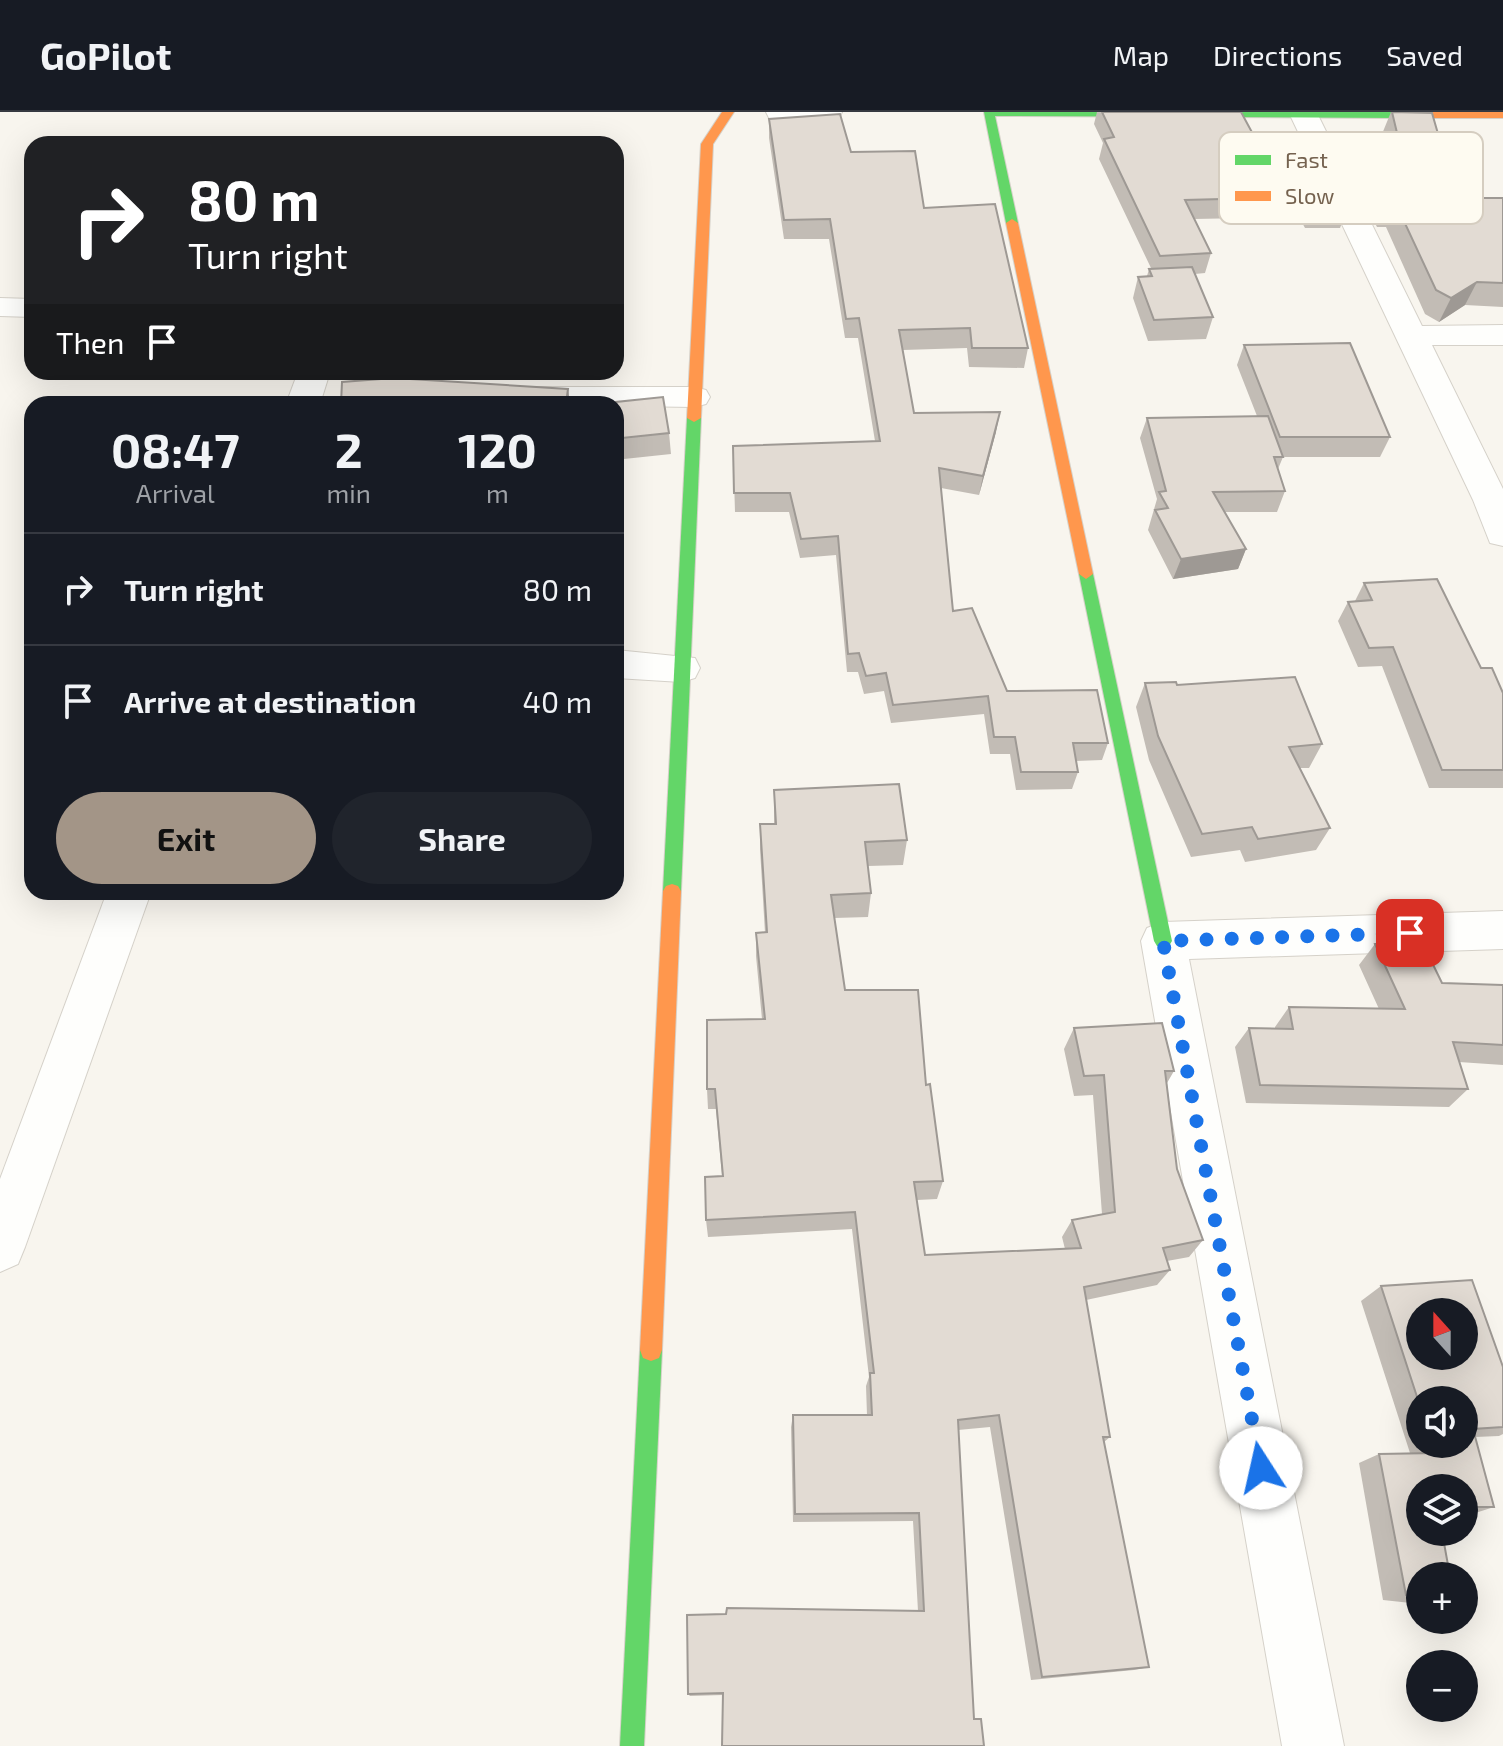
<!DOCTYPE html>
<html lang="en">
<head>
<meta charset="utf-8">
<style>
  :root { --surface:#171b24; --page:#20242c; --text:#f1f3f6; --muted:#9ea1a6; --line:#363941; --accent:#a39587 }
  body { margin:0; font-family:"Exo 2",sans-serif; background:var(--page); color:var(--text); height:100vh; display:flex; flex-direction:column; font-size:30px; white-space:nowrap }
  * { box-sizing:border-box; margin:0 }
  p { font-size:26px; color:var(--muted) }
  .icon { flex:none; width:44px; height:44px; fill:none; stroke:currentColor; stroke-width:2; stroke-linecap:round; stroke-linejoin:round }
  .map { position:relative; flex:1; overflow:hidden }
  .sheet { position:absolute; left:24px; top:284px; width:600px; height:504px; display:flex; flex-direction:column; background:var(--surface); border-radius:24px; box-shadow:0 8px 32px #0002 }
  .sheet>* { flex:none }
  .top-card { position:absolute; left:24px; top:24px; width:600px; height:244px; border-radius:24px; box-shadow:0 8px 32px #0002; background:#202124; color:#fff; overflow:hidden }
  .needle { width:52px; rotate:339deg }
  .controls { position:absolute; left:1406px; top:1186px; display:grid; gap:16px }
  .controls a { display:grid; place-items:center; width:72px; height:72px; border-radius:50%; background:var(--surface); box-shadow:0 8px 32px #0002; font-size:40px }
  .pin { position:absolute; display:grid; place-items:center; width:68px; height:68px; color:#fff; margin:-34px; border-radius:16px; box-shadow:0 4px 12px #0006 }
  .me { position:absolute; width:88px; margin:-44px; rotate:350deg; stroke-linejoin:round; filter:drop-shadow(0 0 6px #0008) }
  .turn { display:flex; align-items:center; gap:28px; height:168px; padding:0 32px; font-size:36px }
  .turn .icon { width:104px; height:104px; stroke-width:2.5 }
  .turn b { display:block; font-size:56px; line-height:68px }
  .then { display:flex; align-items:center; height:76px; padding:0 32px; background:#0003; gap:16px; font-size:30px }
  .eta { display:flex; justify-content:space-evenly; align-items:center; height:136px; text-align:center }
  .eta b { font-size:48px; font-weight:700; line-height:56px }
  .action { display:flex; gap:16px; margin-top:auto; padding:16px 32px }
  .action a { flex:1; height:92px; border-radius:48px; background:var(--accent); color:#111; font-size:32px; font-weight:700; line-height:92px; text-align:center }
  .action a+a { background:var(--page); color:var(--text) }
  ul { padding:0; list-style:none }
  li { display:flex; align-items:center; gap:24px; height:112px; padding:0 32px; border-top:2px solid var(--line) }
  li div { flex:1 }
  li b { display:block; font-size:30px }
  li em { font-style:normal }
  header { display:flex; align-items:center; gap:48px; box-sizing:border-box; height:112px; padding:0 40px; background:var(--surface); border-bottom:2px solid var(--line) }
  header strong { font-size:38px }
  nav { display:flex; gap:44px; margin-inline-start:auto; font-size:28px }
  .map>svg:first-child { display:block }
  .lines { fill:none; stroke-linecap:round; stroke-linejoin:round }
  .street-casing { stroke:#d5d1c9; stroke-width:2 }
  .fast-casing { stroke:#d6d1c9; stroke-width:2 }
  .slow-casing { stroke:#d6d1c9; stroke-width:2 }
  .street { fill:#fefefc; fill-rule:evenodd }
  .fast { fill:#63d668; fill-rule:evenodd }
  .slow { fill:#ff974d; fill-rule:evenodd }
  .wall { fill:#c2bcb5; fill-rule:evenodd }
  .shaded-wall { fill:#9e9994 }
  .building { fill:#e2dbd3; stroke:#9e9994; stroke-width:2; fill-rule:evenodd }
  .route { stroke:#1a73e8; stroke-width:14; stroke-dasharray:0 25.2 }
  .key { fill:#fefbf1; stroke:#d5cdc0; stroke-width:2 }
  .key-label { font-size:22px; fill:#75624f }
</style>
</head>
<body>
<header>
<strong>GoPilot</strong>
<nav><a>Map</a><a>Directions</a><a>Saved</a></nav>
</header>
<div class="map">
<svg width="1503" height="1634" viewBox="0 0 1503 1634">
  <rect width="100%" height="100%" fill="#f8f5ee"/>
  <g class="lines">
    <defs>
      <g id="street">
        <path d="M766,0H842L839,6C818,11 790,11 769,6Z"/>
        <path d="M1293,0L1318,3L1422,214L1503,213V233H1432L1503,377V434L1490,431L1473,388L1290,3Z"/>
        <path d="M0,186L32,187V205L0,204Z"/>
        <path d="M298,260H330L320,292H286Z"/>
        <path d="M508,275H694L706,278L710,285L706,292L694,295L496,292L492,285L496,278Z"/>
        <path d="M616,538L695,546L700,556L695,566L681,570L616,566Z"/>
        <path d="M107,780H151L25,1135L18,1152L0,1160V1067Z"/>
        <path d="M1503,799V837L1189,847L1344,1634H1282L1141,829L1147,816L1163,810Z"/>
      </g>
      <g id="fast">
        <path d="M984,0H1399L1404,3L1398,6L995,4L1018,111L1012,115L1006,111Z"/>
        <path d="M694,302L701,306L681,779L678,784H666L663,779L687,306Z"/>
        <path d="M1086,457L1093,462L1172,829L1169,834L1163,837L1157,834L1154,829L1079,462Z"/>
        <path d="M651,1227L659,1230L662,1238L644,1634H620L640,1238L643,1230Z"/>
      </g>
      <g id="slow">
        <path d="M722,0H734L713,32L701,306L694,310L687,306L701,32Z"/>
        <path d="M1397,0H1503V6H1398L1392,3Z"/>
        <path d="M1012,107L1018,111L1093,462L1086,467L1079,462L1006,111Z"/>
        <path d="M672,772L678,774L681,779L662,1238L659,1246L651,1249L643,1246L640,1238L663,779L666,774Z"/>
      </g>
    </defs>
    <use href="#street" class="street-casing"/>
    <use href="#fast" class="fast-casing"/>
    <use href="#slow" class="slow-casing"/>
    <use href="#street" class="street"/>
    <use href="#fast" class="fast"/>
    <use href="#slow" class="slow"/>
  </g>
  <g class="wall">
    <path d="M1097,0H1241L1261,37L1348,96L1340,116H1305L1299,105L1194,107L1211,141L1205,161L1195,162L1213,205L1206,227L1148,229L1133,186L1138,165L1147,164L1149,157L1151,156L1099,47L1103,31L1094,12Z"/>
    <path d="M1391,0H1409L1447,53L1474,86H1503V195L1465,193L1439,210L1425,202L1386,115H1377L1354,70L1363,46H1388L1382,22Z"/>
    <path d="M769,7L851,40L924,96L1028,236L1024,256L969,255L967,236L903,238L914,301L996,320L979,383L941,376L953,499L1007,579L1108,631L1102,648L1076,649L1078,660L1072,677L1016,678L1010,642H990L984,602L891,611L884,579L864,582L858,560H847L836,443L800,446L789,400H735L733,334L875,329L858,226H845L829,127H784L769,26Z"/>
    <path d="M1244,233L1390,325L1380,345H1283L1278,357L1285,379L1277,400H1224L1246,437L1238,457L1173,467L1148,418L1157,387L1140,326L1147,306L1257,304L1237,253Z"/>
    <path d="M616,290L669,321L671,342L624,347Z"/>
    <path d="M1364,471L1481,556L1503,581V676H1429L1382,554L1358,555L1338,509L1348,490L1355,489Z"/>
    <path d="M1145,571L1177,573L1322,632L1309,656H1300L1330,716L1316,738L1245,750L1240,738L1191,745L1149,648L1136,595Z"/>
    <path d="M774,678L907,728L903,753L868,754L871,781L868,805L834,806L845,878L926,973L943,1069L937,1087L917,1088L925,1143L1065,1137L1062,1125L1072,1108L1102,1102L1093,983L1074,984L1064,937L1074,916L1174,959L1167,971L1177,1057L1203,1128L1189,1145L1167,1149L1170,1158L1157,1173L1086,1188L1110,1325L1104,1330L1149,1555L1134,1558L1031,1568L990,1315L958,1318L974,1607L984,1634L723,1583L690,1584L688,1582L918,1499L913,1409L793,1410L791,1315L793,1303H867L866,1274L869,1265L852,1117L708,1125L706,1108L722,1064L716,997H708L707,977L762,907L756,844V821H765L760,737V712H774Z"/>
    <path d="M1375,832L1442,871L1503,873V953L1459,950L1468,977L1449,995L1246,991L1235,935L1249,916H1275V915L1289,895L1379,897L1359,853Z"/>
    <path d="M1381,1174L1503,1255V1322L1499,1324L1475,1325L1494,1395L1469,1403H1464V1376H1420V1492L1383,1488L1359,1351L1379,1342L1410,1341L1361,1189ZM1420,1288L1464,1332H1420Z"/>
  </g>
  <g class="shaded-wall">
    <path d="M1477,170L1465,193L1439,210L1451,186Z"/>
    <path d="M568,277L570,292H566Z"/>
    <path d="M1000,300L996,320L979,383L983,364Z"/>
    <path d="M1246,437L1238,457L1173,467L1181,447Z"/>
  </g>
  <g class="building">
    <path d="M1102,0H1241L1261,37H1319L1348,96H1312L1306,85L1185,88L1211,141L1160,144L1104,27L1114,25Z"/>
    <path d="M1392,0L1432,1L1447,53H1458L1474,86H1503V171L1477,170L1451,186L1436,178L1396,92H1386L1363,46H1403Z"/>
    <path d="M840,2L851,40L915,39L924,96L995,92L1028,236H972L970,216L899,218L914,301L1000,300L983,364L939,356L953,499L972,496L1007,579L1097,578L1108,631H1073L1078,660H1021L1015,625H994L988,584L893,593L886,561L866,564L859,541L848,542L838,424L801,427L790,381H734L733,334L880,329L859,206L846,207L830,107L784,108L769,7Z"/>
    <path d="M1192,155L1213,205L1154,208L1138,165L1152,164L1149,157Z"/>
    <path d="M1350,231L1390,325H1280L1244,233Z"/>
    <path d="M394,266L568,277L566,292H341L342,270Z"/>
    <path d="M663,285L669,321L622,326L616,290Z"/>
    <path d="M1268,304L1283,345H1274L1285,379L1213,380L1246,437L1181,447L1155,398L1168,396L1159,380L1166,379L1147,306Z"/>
    <path d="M1437,467L1481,556H1492L1503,581V658H1442L1393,535L1369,536L1348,490L1372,488L1364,471Z"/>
    <path d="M1295,565L1322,632L1289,635L1330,716L1258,727L1252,715L1202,722L1158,624L1145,571L1176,570L1177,573Z"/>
    <path d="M899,672L907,728L865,730L871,781L831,783L845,878H918L926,973L930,972L943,1069L914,1070L925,1143L1081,1136L1072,1108L1115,1100L1104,963L1084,964L1074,916L1162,911L1174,959H1165L1177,1057L1203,1128L1163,1136L1170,1158L1084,1175L1110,1325H1103L1149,1555L1042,1565L999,1303L958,1308L974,1607H981L984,1634H722L723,1581L688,1582L687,1503L726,1502L727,1496L924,1499L919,1401L795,1402L793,1303H872L870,1261H874L855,1100L706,1108L705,1065L723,1064L715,977H707V908L765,907L756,821L767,820L760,712H776L774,678Z"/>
    <path d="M1420,826L1442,871L1503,873V933L1453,930L1468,977L1260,973L1249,916L1293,917L1289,895L1405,897L1375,832Z"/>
    <path d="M1472,1168L1503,1255V1315L1473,1317L1494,1395H1464V1376H1420V1420H1442L1450,1464H1420V1484L1406,1483L1379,1342L1435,1341L1432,1332H1464V1288H1420V1294L1381,1174ZM1420,1200H1464V1244H1420Z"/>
  </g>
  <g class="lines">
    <path class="route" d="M1261,1356L1163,829L1410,821"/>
  </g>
  <rect x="1219" y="20" width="264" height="92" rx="12" class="key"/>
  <rect x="1235" y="43" width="36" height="10" fill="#63d668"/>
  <rect x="1235" y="79" width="36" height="10" fill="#ff974d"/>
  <g class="key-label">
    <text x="1285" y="56">Fast</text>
    <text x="1285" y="92">Slow</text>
  </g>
</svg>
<div class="controls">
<a><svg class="needle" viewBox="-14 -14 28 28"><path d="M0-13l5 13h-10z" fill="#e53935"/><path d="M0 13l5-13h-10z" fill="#9ea1a6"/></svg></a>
<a><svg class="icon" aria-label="sound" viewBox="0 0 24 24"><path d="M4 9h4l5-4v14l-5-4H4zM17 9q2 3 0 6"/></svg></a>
<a><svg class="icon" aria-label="layers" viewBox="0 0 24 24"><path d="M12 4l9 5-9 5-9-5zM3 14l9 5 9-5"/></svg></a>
<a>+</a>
<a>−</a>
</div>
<div class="pin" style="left:1410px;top:821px;background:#d93025"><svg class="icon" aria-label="arrive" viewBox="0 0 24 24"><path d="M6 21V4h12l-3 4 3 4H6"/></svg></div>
<svg class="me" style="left:1261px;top:1356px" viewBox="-20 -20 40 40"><circle r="19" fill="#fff"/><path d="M0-13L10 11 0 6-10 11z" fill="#1a73e8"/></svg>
<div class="top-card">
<div class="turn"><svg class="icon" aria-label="right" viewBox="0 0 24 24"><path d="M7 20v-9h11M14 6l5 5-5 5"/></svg><div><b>80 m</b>Turn right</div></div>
<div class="then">Then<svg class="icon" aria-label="arrive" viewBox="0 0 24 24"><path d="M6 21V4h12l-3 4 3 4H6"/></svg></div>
</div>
<section class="sheet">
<div class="eta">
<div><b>08:47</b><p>Arrival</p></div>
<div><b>2</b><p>min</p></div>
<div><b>120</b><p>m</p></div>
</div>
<ul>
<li><svg class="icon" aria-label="right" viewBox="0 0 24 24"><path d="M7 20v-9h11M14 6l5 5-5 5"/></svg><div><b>Turn right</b></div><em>80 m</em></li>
<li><svg class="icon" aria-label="arrive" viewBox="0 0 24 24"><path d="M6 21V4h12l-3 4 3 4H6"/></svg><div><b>Arrive at destination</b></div><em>40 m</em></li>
</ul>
<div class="action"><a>Exit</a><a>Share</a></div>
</section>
</div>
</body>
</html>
